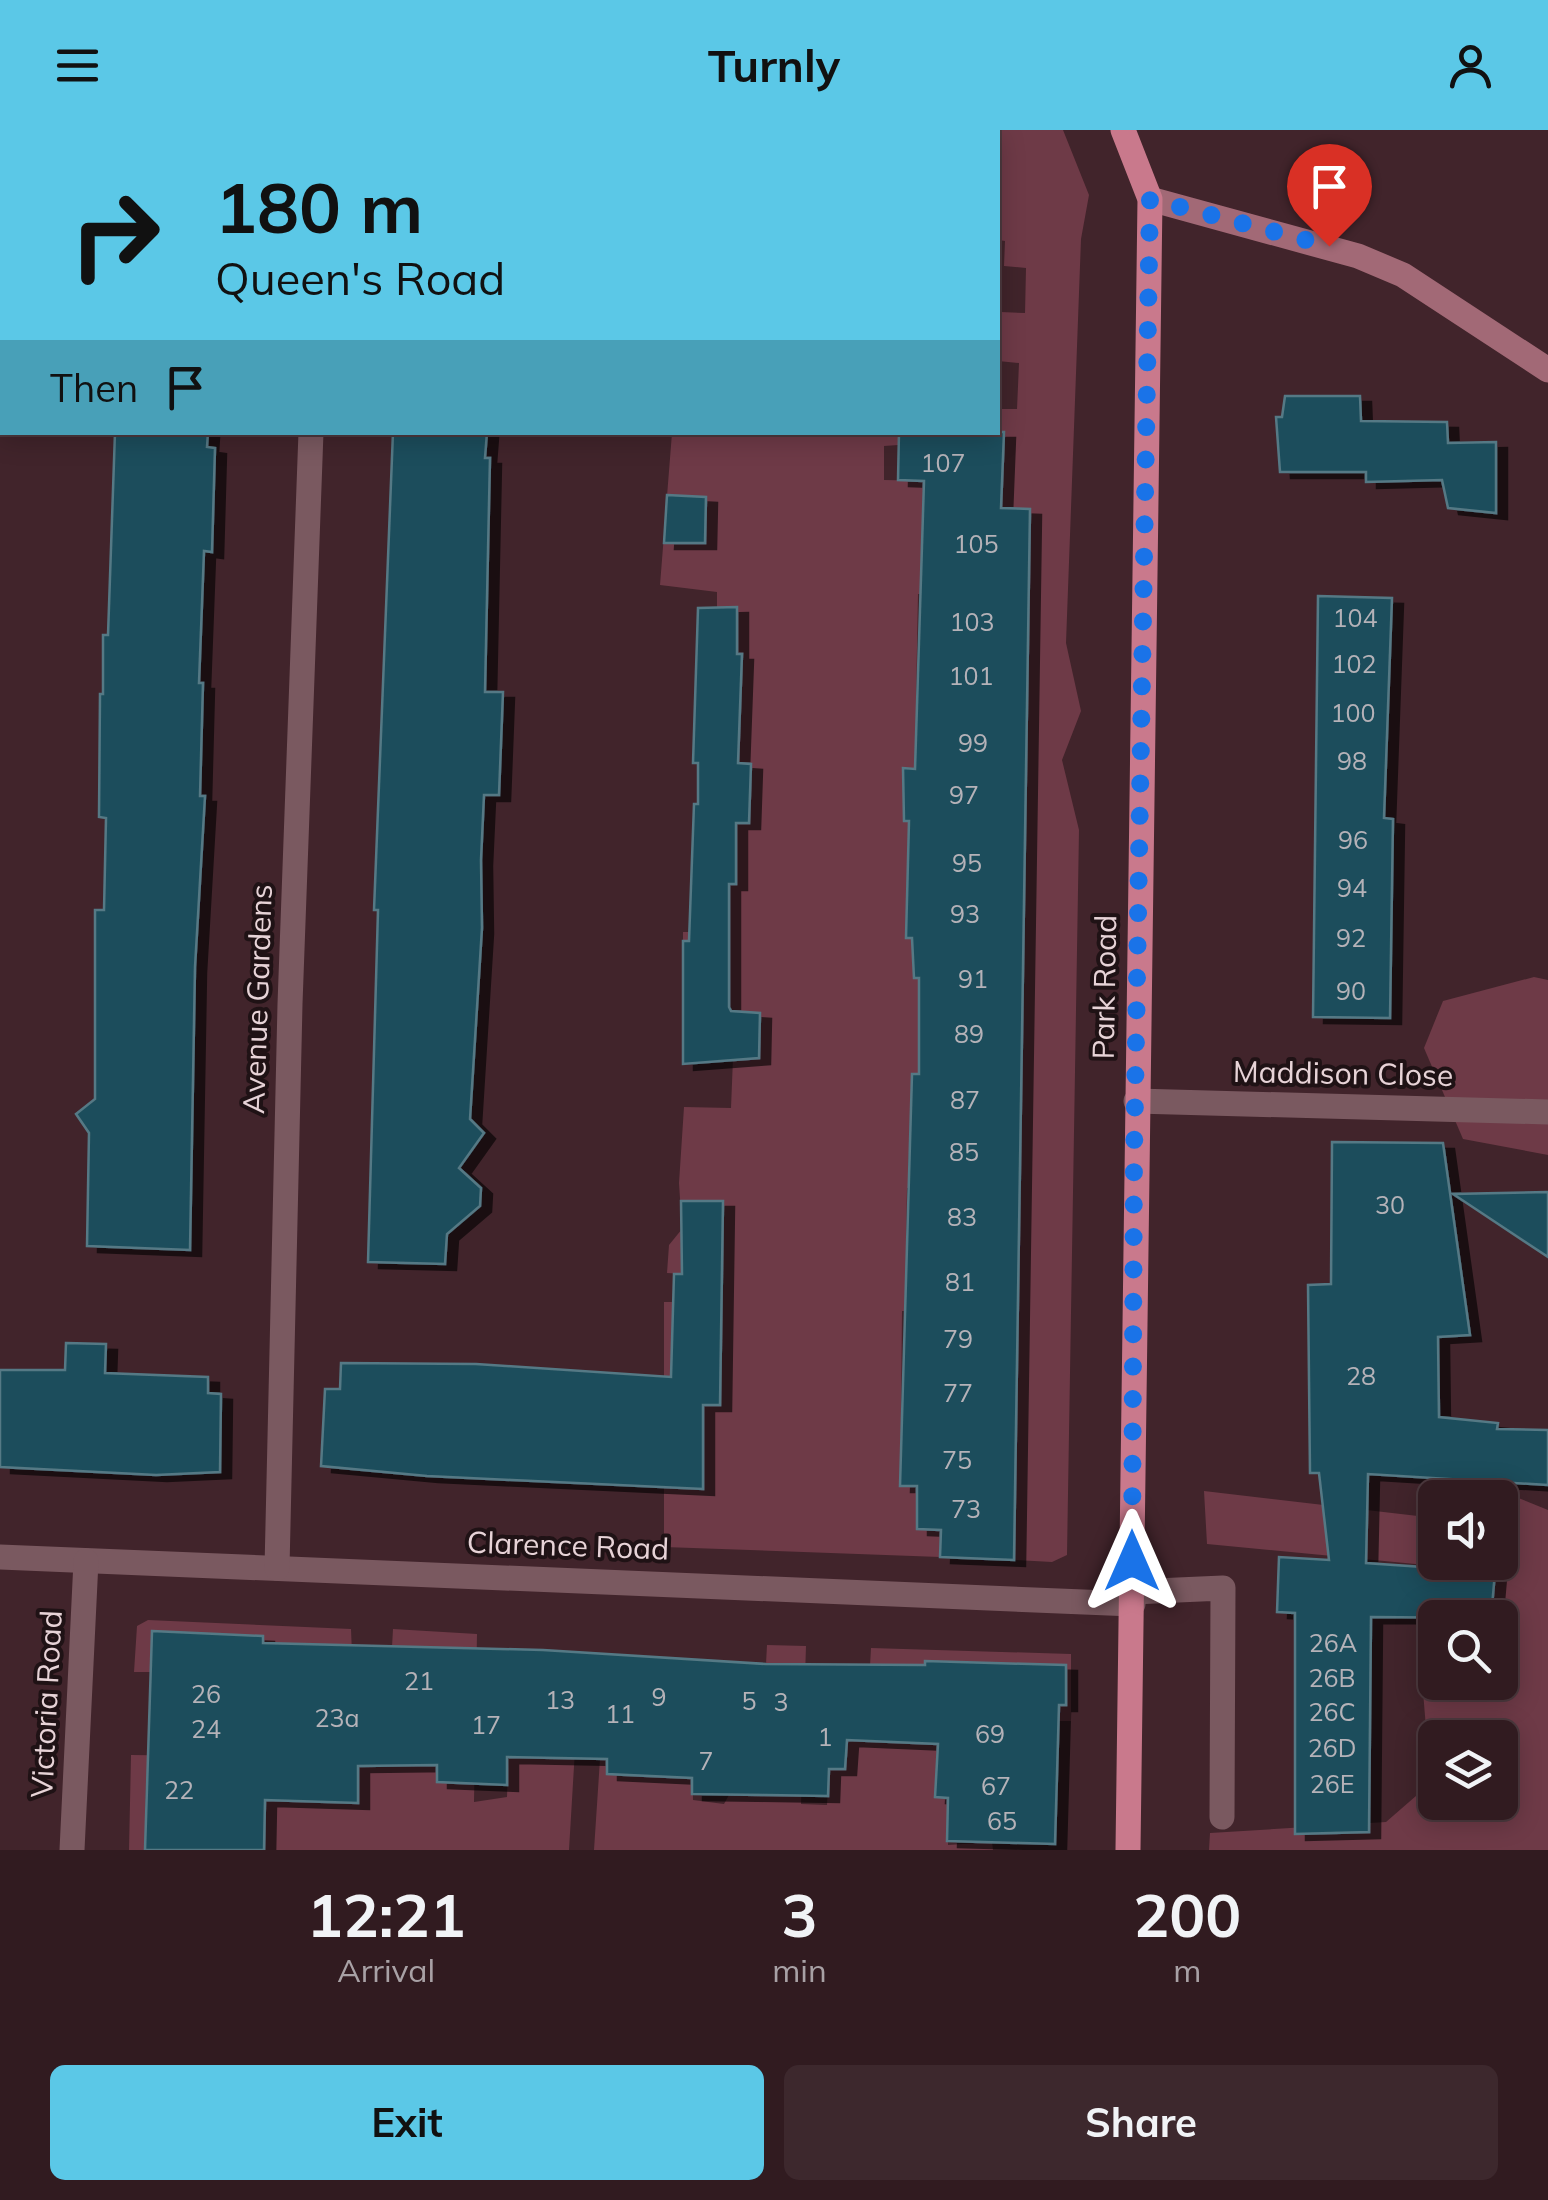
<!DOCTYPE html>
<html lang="en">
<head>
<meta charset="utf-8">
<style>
  :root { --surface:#311b20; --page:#3d282d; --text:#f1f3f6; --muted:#a8a1a5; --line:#4c393e; --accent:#5bc8e7 }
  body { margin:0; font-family:Mulish,sans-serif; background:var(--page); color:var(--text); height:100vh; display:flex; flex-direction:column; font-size:38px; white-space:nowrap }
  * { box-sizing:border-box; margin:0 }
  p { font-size:32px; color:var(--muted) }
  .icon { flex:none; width:55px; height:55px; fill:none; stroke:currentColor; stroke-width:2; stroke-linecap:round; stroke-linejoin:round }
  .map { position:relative; height:1720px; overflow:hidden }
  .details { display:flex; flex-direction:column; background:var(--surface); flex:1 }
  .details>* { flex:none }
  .guide { position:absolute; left:0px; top:0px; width:1000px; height:305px; box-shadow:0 5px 25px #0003,0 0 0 2px var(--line); background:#5bc8e7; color:#111; overflow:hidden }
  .controls { position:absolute; left:1418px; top:1350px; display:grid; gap:20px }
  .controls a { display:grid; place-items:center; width:100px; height:100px; border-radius:15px; background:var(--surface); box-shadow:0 5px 25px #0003,0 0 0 2px var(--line); font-size:50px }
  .pin { position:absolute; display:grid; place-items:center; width:85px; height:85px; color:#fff; margin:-102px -42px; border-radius:50% 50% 50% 0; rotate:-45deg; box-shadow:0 0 10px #0007 }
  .pin .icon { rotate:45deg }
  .me { position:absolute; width:110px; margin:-55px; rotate:0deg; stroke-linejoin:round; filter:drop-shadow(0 0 8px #0008) }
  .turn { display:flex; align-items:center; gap:35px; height:210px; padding:0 50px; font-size:45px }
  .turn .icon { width:130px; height:130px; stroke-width:2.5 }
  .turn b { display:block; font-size:70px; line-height:85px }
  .then { display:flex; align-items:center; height:95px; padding:0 50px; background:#0003; gap:20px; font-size:38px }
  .eta { display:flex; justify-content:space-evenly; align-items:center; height:170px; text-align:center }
  .eta b { font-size:60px; font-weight:700; line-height:70px }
  .button { display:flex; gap:20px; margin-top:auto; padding:20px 50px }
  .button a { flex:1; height:115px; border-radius:15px; background:var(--accent); color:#111; font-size:40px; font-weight:700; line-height:115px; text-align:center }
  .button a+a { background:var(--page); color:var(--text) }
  header { display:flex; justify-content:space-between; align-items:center; height:130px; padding:0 50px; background:var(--accent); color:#111; font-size:45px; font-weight:700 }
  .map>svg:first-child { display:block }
  .green { fill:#6e3a47; fill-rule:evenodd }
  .building { fill:#1e4e5b; stroke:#557985; stroke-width:2.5; filter:url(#shadow) }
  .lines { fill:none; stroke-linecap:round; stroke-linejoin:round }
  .service { stroke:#7a5960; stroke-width:25 }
  .minor { stroke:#7a5960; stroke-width:25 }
  .secondary { stroke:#a26976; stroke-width:25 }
  .primary { stroke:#c9798c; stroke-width:25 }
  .route { stroke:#1a73e8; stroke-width:18; stroke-dasharray:0 32.4 }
  .labels { text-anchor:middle; stroke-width:8; stroke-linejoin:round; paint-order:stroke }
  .number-label { font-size:25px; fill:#b5b2b8 }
  .street-label { font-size:30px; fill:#e7d3d7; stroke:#1f1215 }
</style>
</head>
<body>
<header><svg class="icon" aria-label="menu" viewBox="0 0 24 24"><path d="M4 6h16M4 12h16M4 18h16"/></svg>Turnly<svg class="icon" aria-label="person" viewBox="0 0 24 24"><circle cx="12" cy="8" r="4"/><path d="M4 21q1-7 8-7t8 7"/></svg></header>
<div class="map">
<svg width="1548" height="1720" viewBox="0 0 1548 1720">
  <defs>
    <filter id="shadow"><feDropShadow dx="11" dy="6" stdDeviation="0" flood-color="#0009"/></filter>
  </defs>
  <rect width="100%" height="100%" fill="#41242b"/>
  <g class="green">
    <path d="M688,0H1063L1089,65L1081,109L1066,513L1081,581L1062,630L1079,700L1067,1425L1052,1432L1014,1430V1302L901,1303L900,1355L917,1356V1399L941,1400L940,1427L664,1417V1172H720L719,1146L667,1143L669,1115L682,1099L679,1053L684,977L731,978L733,928H759L760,884L731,881V877L684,876L683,855L726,856V812L683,811V802H729V754H736V709H693L698,692H749L751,635L738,633L740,579L694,578L698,518H737V478H717V462L660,455L672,303H899L898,315L884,316V350L937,351V370L981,372V352H1002V279H1017L1019,233L998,231L1001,182L1025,183L1026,138L1004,136L1005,111L998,110V2ZM918,464H1026L1025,577H952L951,572L916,571ZM921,584L1025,587L1024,694L904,690L903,639H921ZM951,703L1025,706L1023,812L950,813L949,809L907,807L910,707L950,708ZM913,821L1020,822L1019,932L919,931V876H940V849L914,848ZM947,940L1020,943L1019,1050L908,1048L912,945L946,944ZM907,1058L1017,1061L1014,1172L941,1171V1163L906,1167V1141H912V1115L906,1113ZM902,1181L1015,1183L1014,1291L901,1289Z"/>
    <path d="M1534,847L1548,850V1025L1463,1009L1424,918L1443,871Z"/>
    <path d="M1204,1361L1435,1388V1432H1500V1371L1516,1367L1548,1380V1720H1209L1210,1703L1386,1692L1424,1659L1427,1610L1418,1501L1436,1436L1207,1414ZM1435,1488H1500V1552H1435ZM1435,1608H1500V1672H1435Z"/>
    <path d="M148,1490L351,1499L358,1673L359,1624L392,1517L393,1499L477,1504L474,1672L507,1667L510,1583L523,1628H564L577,1586L569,1720H264L265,1671L213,1669L162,1651H146L145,1720H129L131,1625L212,1626L216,1545L263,1506L152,1501L150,1542H134L137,1496Z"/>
    <path d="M767,1515L806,1516L801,1674L827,1675L829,1639L845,1638L848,1579L870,1536L871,1518L1071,1524V1591H1058L925,1531L924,1585L978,1616L948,1668V1715L992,1712L993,1720H594L601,1614H607V1644L657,1645L692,1592L693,1670L724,1674L729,1665H760L798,1535L766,1534Z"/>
  </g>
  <g class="building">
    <path d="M1285,266H1360L1361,291L1447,292L1448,313L1496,312V383L1448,378L1442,350L1366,352V342H1280L1276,287H1282Z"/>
    <path d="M115,302H208L207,317L215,318L212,422L204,421L199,553H203L200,666H205L195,837L190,1120L87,1116L89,1003L76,984L95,969V780H104L106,688L99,687L100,564H103V505H108Z"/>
    <path d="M393,302H487L485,328H490L485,562H503L499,665H484L481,730L482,798L470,989L484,1003L459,1038L481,1058L480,1076L447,1104L445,1134L368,1132L378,780H374Z"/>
    <path d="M899,302H1004L1001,378L1030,379L1014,1430L940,1427L941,1400L917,1399V1356H900L912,944H919V848H914L912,808H906L909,691H904L903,638L915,639L924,351L898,350Z"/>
    <path d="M667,365L706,367L705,413H664Z"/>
    <path d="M1318,466L1392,468L1384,688L1393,689L1390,888L1313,887Z"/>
    <path d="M737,477V524H742L738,633L751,634L749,693H736V754H729V877L731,881L760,883L759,928L683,934V811H689L694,674H698V633H693L698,478Z"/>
    <path d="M1332,1012L1443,1013L1470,1205L1438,1207L1439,1287L1498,1293L1497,1299L1548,1300V1355L1368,1344L1366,1433L1495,1442L1491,1488L1371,1487L1369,1702L1295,1704V1483L1277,1482L1279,1427L1329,1430L1319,1343H1310L1308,1155L1331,1154Z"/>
    <path d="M1548,1062V1127L1453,1064Z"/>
    <path d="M681,1071H723L720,1275H703V1359L427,1346L321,1336L325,1259H340L341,1233L476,1234L671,1247L674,1144H682Z"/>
    <path d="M66,1213L106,1214L105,1243L208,1247V1263L221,1264L220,1342L156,1345L0,1337V1240H65Z"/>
    <path d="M152,1501L263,1506V1513L543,1520L766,1534L925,1535V1531L1066,1535V1575H1059L1055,1714L947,1711L948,1668L935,1667L938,1614L847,1610L845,1639H829L828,1666L692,1664V1648L607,1644V1629L507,1627V1655L437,1652V1635L358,1636V1673L265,1670L264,1720H145Z"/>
  </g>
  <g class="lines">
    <path class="service" d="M1133,1462L1223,1458L1222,1687"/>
    <g class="minor">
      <path d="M320,2V0"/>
      <path d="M1136,971L1548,982"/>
      <path d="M0,1427L1133,1474"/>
      <path d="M277,1438L290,874L311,302"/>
      <path d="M72,1720L86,1431"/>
    </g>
    <path class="secondary" d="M1150,69L1358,126L1403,145L1548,240"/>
    <path class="primary" d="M1123,0L1150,69L1128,1720"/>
  </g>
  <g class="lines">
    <path class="route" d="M1132,1431L1134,1028L1150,69L1329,116"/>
  </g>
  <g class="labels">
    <g class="number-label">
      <text x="943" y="342">107</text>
      <text x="976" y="423">105</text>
      <text x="1355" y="497">104</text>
      <text x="972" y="501">103</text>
      <text x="1354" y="543">102</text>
      <text x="971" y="555">101</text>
      <text x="1353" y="592">100</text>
      <text x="973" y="622">99</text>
      <text x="1352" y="640">98</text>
      <text x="964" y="674">97</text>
      <text x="1353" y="719">96</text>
      <text x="967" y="742">95</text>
      <text x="1352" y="767">94</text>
      <text x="965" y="793">93</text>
      <text x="1351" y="817">92</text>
      <text x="973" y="858">91</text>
      <text x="1351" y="870">90</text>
      <text x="969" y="913">89</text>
      <text x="965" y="979">87</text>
      <text x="964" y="1031">85</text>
      <text x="1390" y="1084">30</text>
      <text x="962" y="1096">83</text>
      <text x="960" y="1161">81</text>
      <text x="958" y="1218">79</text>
      <text x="1361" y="1255">28</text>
      <text x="958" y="1272">77</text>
      <text x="957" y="1339">75</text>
      <text x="966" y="1388">73</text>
      <text x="1333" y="1522">26A</text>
      <text x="1332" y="1557">26B</text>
      <text x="419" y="1560">21</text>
      <text x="206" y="1573">26</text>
      <text x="659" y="1576">9</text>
      <text x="560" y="1579">13</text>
      <text x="749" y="1580">5</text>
      <text x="781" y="1581">3</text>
      <text x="1332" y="1591">26C</text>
      <text x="620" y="1593">11</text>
      <text x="337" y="1597">23a</text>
      <text x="486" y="1604">17</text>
      <text x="206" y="1608">24</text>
      <text x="990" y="1613">69</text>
      <text x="825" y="1616">1</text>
      <text x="1332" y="1627">26D</text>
      <text x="706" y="1640">7</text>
      <text x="1332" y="1663">26E</text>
      <text x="996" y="1665">67</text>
      <text x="179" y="1669">22</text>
      <text x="1002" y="1700">65</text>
    </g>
    <g class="street-label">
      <text transform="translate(1105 857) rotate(-89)" y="10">Park Road</text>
      <text transform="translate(258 869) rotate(-88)" y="10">Avenue Gardens</text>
      <text transform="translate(1343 944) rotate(1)" y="10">Maddison Close</text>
      <text transform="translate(568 1416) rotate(2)" y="10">Clarence Road</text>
      <text transform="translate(47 1574) rotate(-87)" y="10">Victoria Road</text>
    </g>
  </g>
</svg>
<div class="controls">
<a><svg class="icon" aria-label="sound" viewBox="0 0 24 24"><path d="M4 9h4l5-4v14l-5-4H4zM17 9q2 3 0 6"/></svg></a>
<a><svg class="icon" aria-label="search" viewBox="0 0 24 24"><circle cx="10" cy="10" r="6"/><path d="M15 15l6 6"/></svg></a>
<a><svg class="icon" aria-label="layers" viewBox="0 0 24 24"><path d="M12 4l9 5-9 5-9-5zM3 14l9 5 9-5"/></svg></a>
</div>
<div class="pin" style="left:1329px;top:116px;background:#d93025"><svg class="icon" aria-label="arrive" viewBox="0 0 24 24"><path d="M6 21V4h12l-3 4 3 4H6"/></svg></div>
<svg class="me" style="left:1132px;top:1431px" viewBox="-20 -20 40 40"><path d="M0-17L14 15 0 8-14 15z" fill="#1a73e8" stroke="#fff" stroke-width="4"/></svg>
<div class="guide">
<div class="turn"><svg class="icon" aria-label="right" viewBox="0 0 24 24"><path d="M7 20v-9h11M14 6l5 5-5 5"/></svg><div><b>180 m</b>Queen's Road</div></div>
<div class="then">Then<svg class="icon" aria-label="arrive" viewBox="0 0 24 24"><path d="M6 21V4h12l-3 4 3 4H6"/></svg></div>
</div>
</div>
<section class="details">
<div class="eta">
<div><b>12:21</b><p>Arrival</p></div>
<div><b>3</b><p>min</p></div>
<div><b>200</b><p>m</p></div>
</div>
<div class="button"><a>Exit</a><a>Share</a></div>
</section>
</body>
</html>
